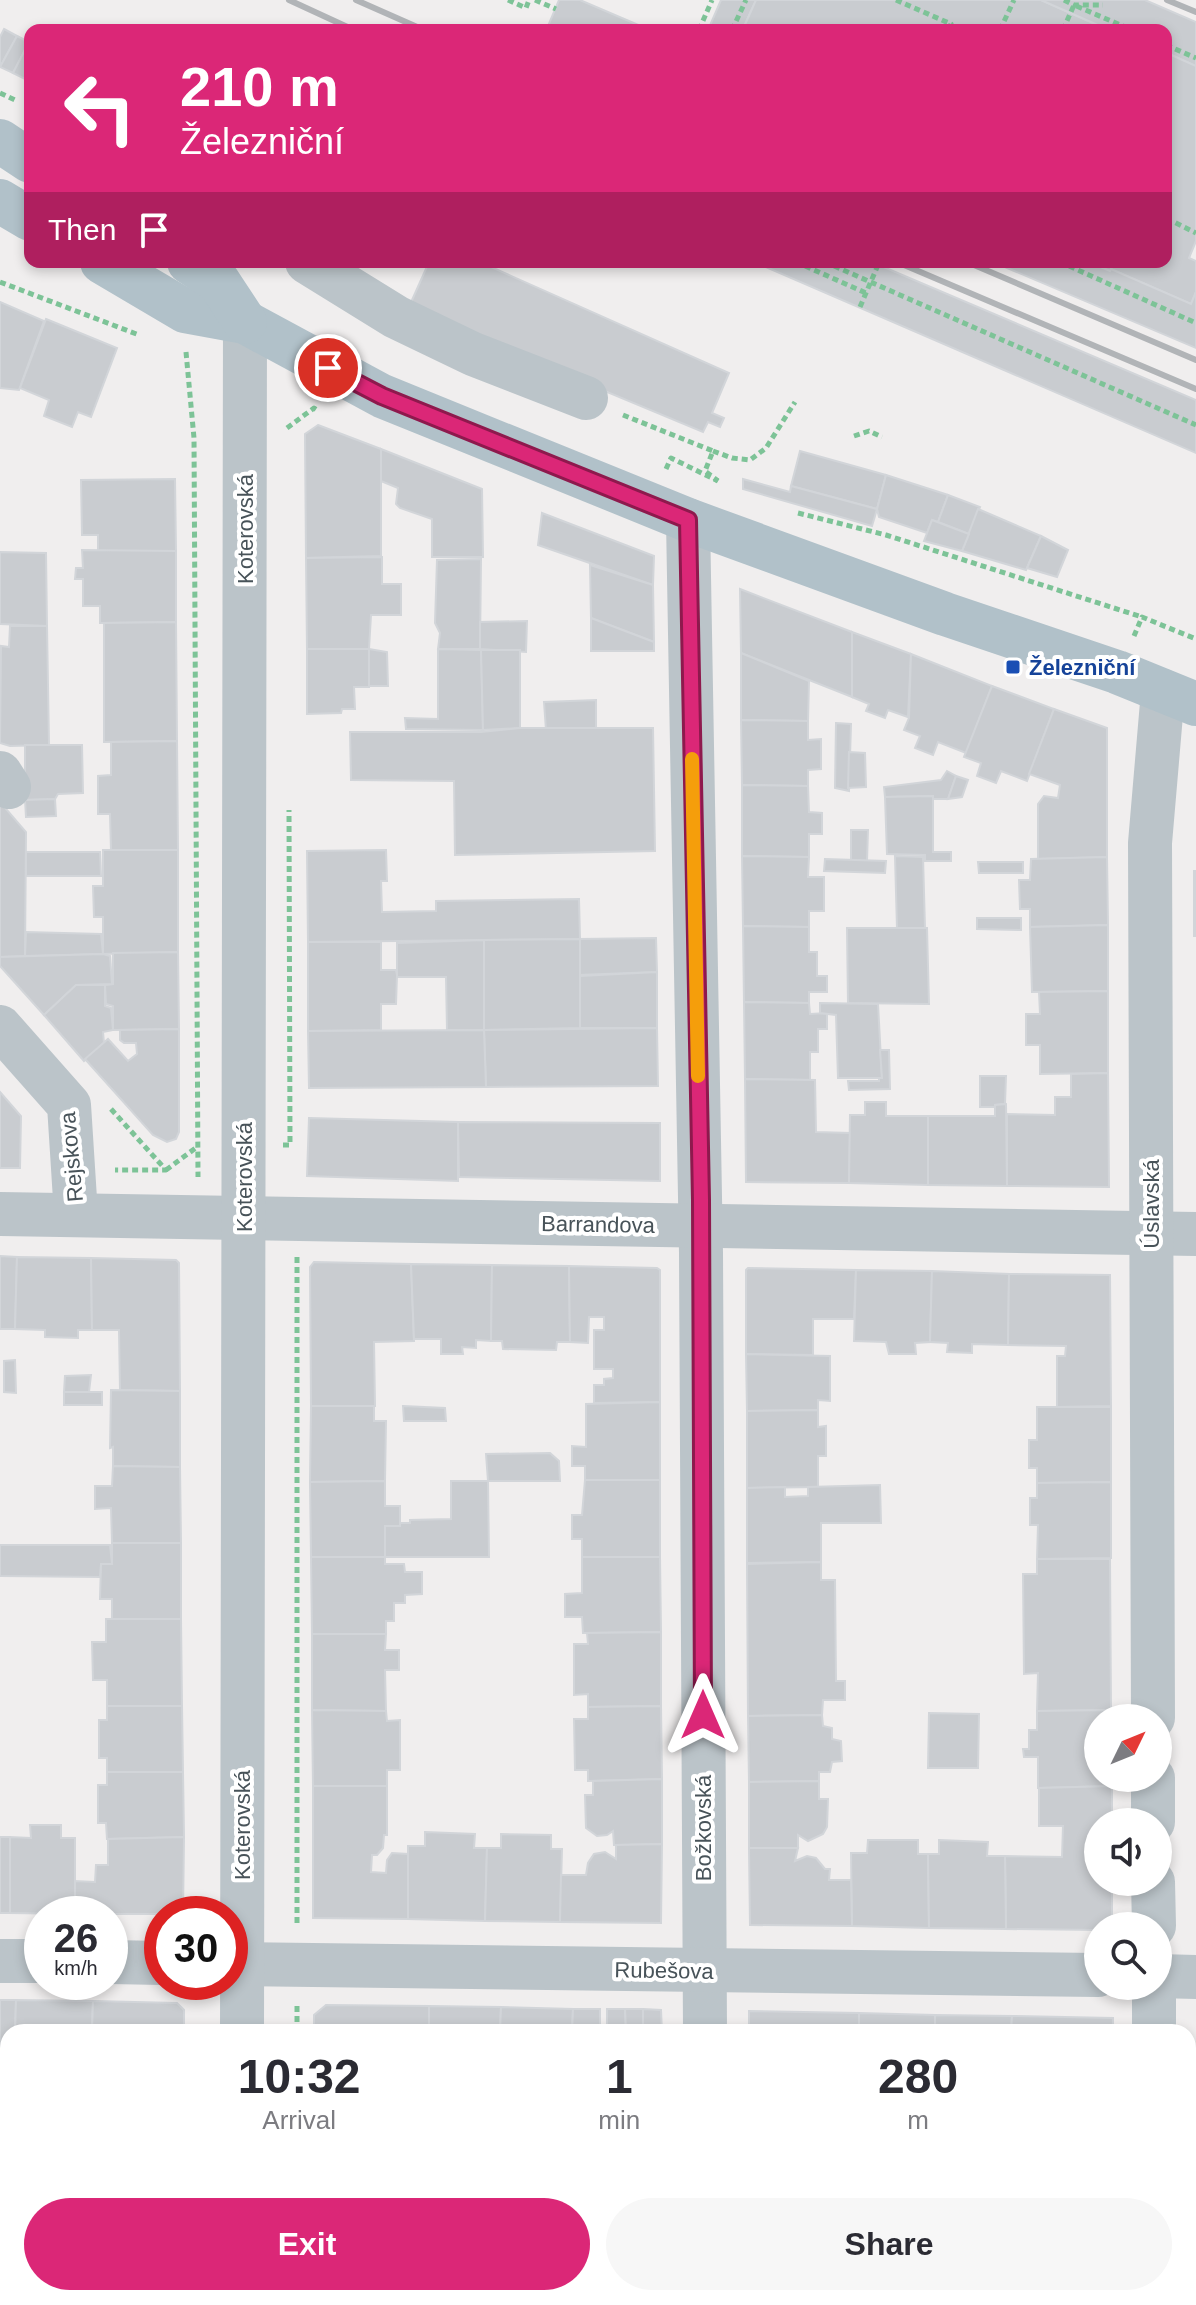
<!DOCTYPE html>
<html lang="en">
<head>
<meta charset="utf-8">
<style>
  :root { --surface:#fff; --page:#f7f7f7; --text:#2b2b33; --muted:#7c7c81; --accent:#db2777 }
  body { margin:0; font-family:Arial,sans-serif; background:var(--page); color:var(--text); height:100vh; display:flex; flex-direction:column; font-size:30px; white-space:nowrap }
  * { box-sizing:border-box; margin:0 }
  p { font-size:26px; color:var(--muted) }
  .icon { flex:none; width:44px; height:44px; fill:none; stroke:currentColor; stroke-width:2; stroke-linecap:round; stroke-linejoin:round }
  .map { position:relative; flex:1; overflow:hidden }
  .panel { position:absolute; left:0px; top:2024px; width:1196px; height:282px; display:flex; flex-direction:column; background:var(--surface); border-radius:24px 24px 0 0; box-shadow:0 4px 12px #0003 }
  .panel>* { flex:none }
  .hud { position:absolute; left:24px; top:24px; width:1148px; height:244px; border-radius:16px; box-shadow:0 4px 12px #0003; background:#db2777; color:#fff; overflow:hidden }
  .needle { width:52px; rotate:47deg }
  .controls { position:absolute; left:1084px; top:1704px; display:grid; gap:16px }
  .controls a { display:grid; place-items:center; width:88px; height:88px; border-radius:50%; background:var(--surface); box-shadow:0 4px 12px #0003; font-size:40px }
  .speed { position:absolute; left:24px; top:1896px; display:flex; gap:16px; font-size:40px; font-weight:700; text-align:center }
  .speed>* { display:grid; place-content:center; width:104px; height:104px; border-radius:50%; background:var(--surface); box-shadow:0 4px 12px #0003; line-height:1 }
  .speed small { font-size:20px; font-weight:400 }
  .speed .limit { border:12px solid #d22; background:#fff; color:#111 }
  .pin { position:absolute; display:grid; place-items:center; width:68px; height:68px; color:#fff; margin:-34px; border:4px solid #fff; border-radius:50%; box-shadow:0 2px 8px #0007 }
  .me { position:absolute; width:88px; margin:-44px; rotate:0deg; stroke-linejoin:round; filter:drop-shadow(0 0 6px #0008) }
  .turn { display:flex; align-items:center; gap:28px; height:168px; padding:0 24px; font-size:36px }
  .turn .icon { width:104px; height:104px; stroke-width:2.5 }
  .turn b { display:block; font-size:56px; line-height:68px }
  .then { display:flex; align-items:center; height:76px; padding:0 24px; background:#0003; gap:16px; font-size:30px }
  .eta { display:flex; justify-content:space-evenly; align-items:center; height:136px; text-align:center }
  .eta b { font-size:48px; font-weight:700; line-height:56px }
  .action { display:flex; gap:16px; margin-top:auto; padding:16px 24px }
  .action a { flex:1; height:92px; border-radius:48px; background:var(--accent); color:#fff; font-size:32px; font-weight:700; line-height:92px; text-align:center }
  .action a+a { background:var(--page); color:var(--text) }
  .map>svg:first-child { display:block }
  .building { fill:#c9ccd0; stroke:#d2d5d9; stroke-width:2 }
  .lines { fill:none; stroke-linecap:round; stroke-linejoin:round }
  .path { stroke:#7dc397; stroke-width:5; stroke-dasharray:6 4; stroke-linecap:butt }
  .minor { stroke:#bbc4c9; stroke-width:44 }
  .major { stroke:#b1c1c9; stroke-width:44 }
  .rail { stroke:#b1b4b7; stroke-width:6 }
  .path-bridge { stroke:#7dc397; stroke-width:5; stroke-dasharray:6 4; stroke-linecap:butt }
  .route-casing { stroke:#8e194d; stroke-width:20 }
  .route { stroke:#db2777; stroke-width:14 }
  .slow { stroke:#f59e0b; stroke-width:14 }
  .transit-dot { fill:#1a4fb4; stroke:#fff; stroke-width:3 }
  .labels { text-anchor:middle; stroke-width:8; stroke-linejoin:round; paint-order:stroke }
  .street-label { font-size:22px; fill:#485359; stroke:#fff }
  .transit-label { font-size:22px; font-weight:bold; fill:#164399; stroke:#fff; text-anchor:start }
</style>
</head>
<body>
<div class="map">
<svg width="1196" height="2305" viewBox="0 0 1196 2305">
  <rect width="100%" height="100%" fill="#f0eeee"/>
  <g class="building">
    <path d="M559,0H580L650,30H556L548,26Z"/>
    <path d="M721,0H756L743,29L746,30H708Z"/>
    <path d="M756,0H1041L1109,30L743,29Z"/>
    <path d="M1041,0H1145L1196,22V66L1169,54L1166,56V30H1109Z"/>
    <path d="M4,29L17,36L0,67V37Z"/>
    <path d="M17,36L29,42L13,73L0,67Z"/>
    <path d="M29,42L30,71L25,79L13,73Z"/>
    <path d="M1169,54L1196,66V241L1189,258L1196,261V292L1191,304L1111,269L1110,271L1088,262H1166V56Z"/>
    <path d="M429,262H480L729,373L712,413L724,418L720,427L708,422L703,432L408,309Z"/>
    <path d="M754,262H872L1196,400V453Z"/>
    <path d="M993,262H1088L1110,271L1111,269L1191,304L1196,292V348Z"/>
    <path d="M0,302L44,321L19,390L0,388Z"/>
    <path d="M46,319L117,348L91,417L78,412L72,427L44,416L49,400L20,388Z"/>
    <path d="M318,425L381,449V556L306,558L305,434Z"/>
    <path d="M381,449L482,489L483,557H432V519L400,508L396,504L398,488L381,481Z"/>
    <path d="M800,451L886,475L877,509L791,486Z"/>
    <path d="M886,475L948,495L938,522L932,520L927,533L879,517L877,509Z"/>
    <path d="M175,479L176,551L98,552V535H82L81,480Z"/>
    <path d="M743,479L790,492L791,486L877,509L875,516L872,526L743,489Z"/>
    <path d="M948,495L980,507L969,534L938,522Z"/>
    <path d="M978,509L1041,536L1026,570L962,551Z"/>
    <path d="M542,513L654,556L653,585L538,545Z"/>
    <path d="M932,520L969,534L962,551L924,541Z"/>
    <path d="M1041,536L1068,550L1057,577L1027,568Z"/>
    <path d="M82,550L176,551V622L100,623V606H83V579H75L76,568H83Z"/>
    <path d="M0,552L46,553L47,626L0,624Z"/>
    <path d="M382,557V584H401V615H371L369,649H307L306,558Z"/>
    <path d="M481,559L480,649H438L440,633L435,623L437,560Z"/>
    <path d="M590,565L653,585L654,642L591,618Z"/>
    <path d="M740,589L852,632V697L741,653Z"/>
    <path d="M591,618L654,642V651H591Z"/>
    <path d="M527,621L526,652L480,649V622Z"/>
    <path d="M176,622L177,741L104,742V623Z"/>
    <path d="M10,626H47L49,745L10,746L0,743L1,646L9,647Z"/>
    <path d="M852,632L911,654L908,717L888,710L885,718L866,711L869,704L852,697Z"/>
    <path d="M307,649H369V687H354L355,709H342L341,713L307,714Z"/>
    <path d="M369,649L387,652L388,686H369Z"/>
    <path d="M438,649L481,650L483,730L406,729L405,718L438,719Z"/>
    <path d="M481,650H520V728L483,730Z"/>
    <path d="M741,653L809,681L808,721L741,720Z"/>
    <path d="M911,654L992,686L966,753L938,742L933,755L915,748L920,736L904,730L909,718Z"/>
    <path d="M992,686L1054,709L1027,781L1001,771L996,783L977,776L981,763L964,757Z"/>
    <path d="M596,700V729L546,730L544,702Z"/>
    <path d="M1054,709L1107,728V857L1038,859V804L1044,796L1058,798L1060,785L1029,774Z"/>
    <path d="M741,720L808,721V740L821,739V769L808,770V786L742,785Z"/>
    <path d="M836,723L851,724L849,791L835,788Z"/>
    <path d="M520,728H653L655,851L455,855L454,781L351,780L350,732H481Z"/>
    <path d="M177,741L178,850H111L110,814H98V776L111,775V742Z"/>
    <path d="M25,745H82L83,793L58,794L55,799L25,800Z"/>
    <path d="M849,752L865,753L866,787L848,788Z"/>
    <path d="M947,771L956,776L948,799H933V796L885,797L884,787L941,780Z"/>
    <path d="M956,776L968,780L962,797L948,799Z"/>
    <path d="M742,785L808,786L809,812L822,813V834H809V857L742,856Z"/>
    <path d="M933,796V852H951V861H925V855L887,854L885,797Z"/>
    <path d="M55,799L56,816L26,817L25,800Z"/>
    <path d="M0,802L26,832L25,956L0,957Z"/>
    <path d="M851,830H868L867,861L851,860Z"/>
    <path d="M103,850H178V952L103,954V917H94L93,886H103Z"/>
    <path d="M386,850L387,881H381L382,912L436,911V901L579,899L580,939L308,942L307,851Z"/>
    <path d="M26,852H100L101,876H26Z"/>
    <path d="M742,856L809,857L808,877H824V911H809V927L743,926Z"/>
    <path d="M895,856L923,857L925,928H897Z"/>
    <path d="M1107,857L1108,925L1030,927V909H1020L1019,880H1030L1031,859Z"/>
    <path d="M825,859L886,861L885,873L824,871Z"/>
    <path d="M978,862H1023V873H979Z"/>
    <rect x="1194" y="871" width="2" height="65"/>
    <path d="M977,918H1021V930L977,929Z"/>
    <path d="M1108,925V991L1032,992L1030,927Z"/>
    <path d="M743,926L809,927V952H817V976H827V992H809V1003L744,1002Z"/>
    <path d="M847,928H927L929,1004L848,1003Z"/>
    <path d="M26,932L101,934L103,954L25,956Z"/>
    <path d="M656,938L657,972L579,975L580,939Z"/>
    <path d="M580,939V1028L484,1030V940Z"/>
    <path d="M484,940V1030H447L446,977H397V943Z"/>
    <path d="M308,942H381V970H396L397,975L396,1004H381V1030L308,1031Z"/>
    <path d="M178,952L179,1029L113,1030V1006L106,1004L105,985L113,984V953Z"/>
    <path d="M103,954L110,956L112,984L76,985L44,1015L0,966V957Z"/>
    <path d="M657,972V1028H580V976Z"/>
    <path d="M76,985H105V1006L111,1008L113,1030L103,1032L104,1043L84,1061L44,1015Z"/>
    <path d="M1108,991V1073L1040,1074V1045H1026V1014H1040L1039,992Z"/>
    <path d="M744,1002L809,1003L810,1014L827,1013V1029H818V1052H810V1080L745,1079Z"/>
    <path d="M820,1003L878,1004L882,1078H838L836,1015L820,1013Z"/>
    <path d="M657,1028L658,1086L486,1087L484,1030Z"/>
    <path d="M179,1029V1132L176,1139L167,1142L153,1135L85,1059L108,1039L128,1061L137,1054L136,1043H124L120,1040V1030Z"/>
    <path d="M484,1030L486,1087L309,1088L308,1031Z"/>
    <path d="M880,1050H889L890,1089L849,1090L848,1081H879V1078H882Z"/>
    <path d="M1108,1073L1109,1187L1007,1186V1114L1055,1115V1097H1071V1074Z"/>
    <path d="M980,1076H1006L1005,1104L995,1105V1107H980Z"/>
    <path d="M745,1079L815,1080L816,1132L850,1133L849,1183L746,1182Z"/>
    <path d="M0,1092L21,1116L20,1168H0Z"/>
    <path d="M865,1102H886V1116H928V1185L849,1183L850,1115H865Z"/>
    <path d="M1006,1104L1007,1186L928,1185V1116H995V1105Z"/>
    <path d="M309,1118L458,1122V1181L307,1176Z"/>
    <path d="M458,1122L660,1123V1181L459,1177Z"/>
    <path d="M0,1256L17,1257L15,1329H0Z"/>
    <path d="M17,1257L91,1258L92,1330H78V1338L45,1337V1330L15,1329Z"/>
    <path d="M91,1258L176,1260L179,1263L180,1391L120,1390L119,1330H92Z"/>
    <path d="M314,1262L411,1264L414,1341L374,1342L375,1406H311L310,1267Z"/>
    <path d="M411,1264L492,1265L491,1341L476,1340V1348L462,1347L463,1354H441V1339H414Z"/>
    <path d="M492,1265L569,1266L570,1342H557L556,1350L503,1349L502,1341H491Z"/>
    <path d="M569,1266L657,1268L660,1270V1402L594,1403V1385H604V1379L613,1378V1369H594V1330H604V1317H589L588,1343L570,1342Z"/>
    <path d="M748,1268L856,1270L854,1319H813V1355L746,1354V1270Z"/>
    <path d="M856,1270L932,1271L930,1342L915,1343L916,1354H889L886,1342L854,1341Z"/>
    <path d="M932,1271L1009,1274L1008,1345L972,1344V1353L947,1352L948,1343L930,1342Z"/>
    <path d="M1009,1274L1110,1275L1111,1406L1057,1407V1356H1065L1066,1346L1008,1345Z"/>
    <path d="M746,1354L830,1356V1401L818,1400V1410L747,1411Z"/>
    <path d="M15,1360L16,1393L4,1392V1361Z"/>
    <path d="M91,1375L89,1392H64L65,1376Z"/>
    <path d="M111,1390L180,1391V1467L113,1466V1447L110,1448Z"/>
    <rect x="64" y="1392" width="38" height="13"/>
    <path d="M660,1402V1480H585V1466H572V1446L586,1447V1404Z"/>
    <path d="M311,1406H374V1421H386L385,1481L310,1482Z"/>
    <path d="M403,1406L445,1408L446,1421H404Z"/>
    <path d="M1037,1407H1111V1482L1037,1483V1468H1029V1440H1037Z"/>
    <path d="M818,1410V1427L826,1426V1456H818V1487L747,1488V1411Z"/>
    <path d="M550,1453L559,1461L560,1481H488L486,1454Z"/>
    <path d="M113,1466L180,1467L181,1543H112L111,1508L95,1509V1486H112Z"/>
    <path d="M585,1480H660V1557H582V1539H572V1515H582Z"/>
    <path d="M385,1481V1506H400V1526H385V1557H311L310,1482Z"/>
    <path d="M451,1481H488L489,1557H385V1526H400V1523H410V1520L451,1519Z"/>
    <path d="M1111,1482V1558L1037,1559L1038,1525H1030V1498H1037V1483Z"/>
    <path d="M880,1485L881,1523H821V1562L747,1563V1488L785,1487V1497L808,1496V1487Z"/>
    <path d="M112,1543H181V1619H112V1599H100L101,1564H112Z"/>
    <path d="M0,1545H110L112,1564H101L100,1577L0,1576Z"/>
    <path d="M311,1557H385V1564H404L405,1572H422V1594L405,1595V1603H394V1621H386V1634H312Z"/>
    <path d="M582,1557H660L661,1632L583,1633L582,1617H565V1594L582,1593Z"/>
    <path d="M1037,1559H1110L1111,1710L1037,1711L1038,1673L1024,1674L1023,1574H1037Z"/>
    <path d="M821,1562V1580H835L836,1681H845V1700H823L822,1715L748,1716L747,1564Z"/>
    <path d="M106,1619H181L182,1706H107V1680H93L92,1642H106Z"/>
    <path d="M661,1632V1706L588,1707V1694L574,1695V1644H588L587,1633Z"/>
    <path d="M312,1634H386L385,1650H399V1670H385L386,1711L312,1710Z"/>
    <path d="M107,1706H182L183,1772H107V1758H99V1720H107Z"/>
    <path d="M661,1706L662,1779L588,1781V1770H575L574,1719H588V1707Z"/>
    <path d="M312,1710L386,1711L387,1721L400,1720V1770H387V1786H313Z"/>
    <path d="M1111,1710V1718H1098V1778H1112V1786L1038,1788V1757H1024L1023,1749H1029V1730H1037V1711Z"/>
    <path d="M929,1713L979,1714L978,1768H928Z"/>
    <path d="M822,1715L823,1726L832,1728V1739L841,1741L842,1761L832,1762L830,1772H819V1781L749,1782L748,1716Z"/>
    <path d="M107,1772H183L184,1837L107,1839L106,1823H98V1785H107Z"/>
    <path d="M662,1779V1844L614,1845L613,1831L607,1835L597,1836L586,1828L585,1795H593V1781Z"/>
    <path d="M819,1781V1799H828L827,1827L823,1834L808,1841L798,1835V1848H749V1782Z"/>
    <path d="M313,1786H387V1835H384L383,1848L377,1855H372L371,1872L386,1873L387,1860L392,1853L408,1854V1919L313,1918Z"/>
    <path d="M1112,1786V1822H1098V1882H1112V1926H1098V1930L1006,1929L1005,1856L1062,1857L1063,1826H1039V1788Z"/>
    <path d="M30,1825H61V1838H75V1914L10,1913V1837L31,1838Z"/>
    <path d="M425,1832L475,1834L474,1848H487L485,1921L408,1919V1846H425Z"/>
    <path d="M501,1834L551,1835V1849H562L560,1922L485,1921L487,1848H501Z"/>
    <rect x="0" y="1837" width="10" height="76"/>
    <path d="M184,1837L183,1914H75V1881L95,1882L96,1865H108V1839Z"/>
    <path d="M868,1840H918V1854H928L929,1928L852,1926L851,1853H867Z"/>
    <path d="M939,1840L988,1842L987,1856H1005L1006,1929L929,1928L928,1854H939Z"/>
    <path d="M662,1844L661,1923L560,1922L561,1875H586L588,1863L594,1854L605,1852L616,1859V1845Z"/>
    <path d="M749,1848H798L795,1861L807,1856L816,1858L825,1869H830L829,1880H851L852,1926L750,1925Z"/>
    <path d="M0,2000H16L15,2032H8V2077H0Z"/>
    <path d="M16,2000L93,2001L92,2032H15Z"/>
    <path d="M93,2001L177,2003L184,2010V2032L92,2030Z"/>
    <path d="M326,2005L429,2006V2032H314V2015Z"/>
    <path d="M429,2006L501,2007L500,2032H429Z"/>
    <path d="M501,2007L573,2009L572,2032H500Z"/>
    <path d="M573,2009H600V2032H572Z"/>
    <path d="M607,2009H625L626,2032H607Z"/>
    <path d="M625,2009H643V2032H626Z"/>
    <path d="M643,2009L661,2010L662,2032H643Z"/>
    <path d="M749,2011L859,2013V2032H749Z"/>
    <path d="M859,2013L935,2015V2032H859Z"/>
    <path d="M935,2015L1012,2016L1011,2032H935Z"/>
    <path d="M1012,2016L1113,2018V2032H1011Z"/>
    <path d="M0,2079H8V2104L0,2103Z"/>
    <rect x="0" y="2212" width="8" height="83"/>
    <path d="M0,2295H8V2298H73V2305H0Z"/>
    <path d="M73,2298L184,2299V2305H73Z"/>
    <rect x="315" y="2298" width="85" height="7"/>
    <path d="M571,2298H662V2305H570Z"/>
    <path d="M917,2298H957L956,2305H918Z"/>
    <rect x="972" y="2298" width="140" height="7"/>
  </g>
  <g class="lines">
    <g class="path">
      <path d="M508,0L526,8L529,0"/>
      <path d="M535,0L556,9"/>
      <path d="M896,0L951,24L948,30"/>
      <path d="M1064,0L1074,5H1103"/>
      <path d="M699,30L712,0"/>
      <path d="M732,30L746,0"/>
      <path d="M1000,30L1014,0"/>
      <path d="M1063,30L1074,5L1132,30"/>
      <path d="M1166,45L1196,58"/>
      <path d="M0,93L15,100"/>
      <path d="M1166,221H1172L1196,233"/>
      <path d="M796,262L866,293"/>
      <path d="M825,262L1196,425"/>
      <path d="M1060,262L1196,323"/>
      <path d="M0,282L139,335"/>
      <path d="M860,307L878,265"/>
      <path d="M186,352L194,438L198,1177"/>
      <path d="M623,415L713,451L705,471L718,481"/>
      <path d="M287,428L314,408L317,410"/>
      <path d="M854,436L869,431L882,437"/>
      <path d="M713,451L732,458L750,460L766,448L795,402"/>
      <path d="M798,513L886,535L1142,617"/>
      <path d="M1134,636L1142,617L1196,639"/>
      <path d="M111,1109L166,1170H115"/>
      <path d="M283,1145H290L289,810"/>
      <path d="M166,1170L197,1147"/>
      <path d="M297,1923V1257"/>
      <path d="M297,2032V2005"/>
      <path d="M295,2305V2298"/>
    </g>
    <g class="minor">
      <path d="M307,262L396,317L473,354L586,398"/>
      <path d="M688,520L701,1253L705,2032"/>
      <path d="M0,773L9,787"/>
      <path d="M0,1027L69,1105L76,1215"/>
      <path d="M0,1214L1196,1234"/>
      <path d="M1153,1718L1150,843L1163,691"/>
      <path d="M1153,1778V1822"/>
      <path d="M1153,1882L1154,1926"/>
      <path d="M0,1961H42"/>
      <path d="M110,1962L162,1963"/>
      <path d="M230,1964L1098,1975"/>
      <path d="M1158,1976L1196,1977"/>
      <path d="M1154,1986V2032"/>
      <path d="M242,2032L245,322"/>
      <path d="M708,2298V2305"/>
      <path d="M1155,2298V2305"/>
      <path d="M241,2305L242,2298"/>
    </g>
    <g class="major">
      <path d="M0,141L30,161"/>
      <path d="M0,201L30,219"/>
      <path d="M102,262L185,311L245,322L382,396L688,520L945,614L1117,672L1196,704"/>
      <path d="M189,262L218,281L245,322"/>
    </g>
    <g class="rail">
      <path d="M289,0L354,30"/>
      <path d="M356,0L424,30"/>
      <path d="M1167,0L1196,12"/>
      <path d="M897,262L1196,389"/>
      <path d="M967,262L1196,360"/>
    </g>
    <path class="path-bridge" d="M666,469L671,458L718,481"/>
  </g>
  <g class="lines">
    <defs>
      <path id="route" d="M328,368L382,396L688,520L701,1200L703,1715"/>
    </defs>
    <use href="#route" class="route-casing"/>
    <use href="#route" class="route"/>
    <path class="slow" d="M692,759L698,1076"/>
  </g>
  <rect class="transit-dot" x="1005" y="659" width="16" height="16" rx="4"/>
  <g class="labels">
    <g class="street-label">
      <text transform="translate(245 529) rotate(-90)" y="8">Koterovská</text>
      <text transform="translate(71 1157) rotate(-95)" y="8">Rejskova</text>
      <text transform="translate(244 1177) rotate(-90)" y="8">Koterovská</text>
      <text transform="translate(1151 1204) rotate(-90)" y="8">Úslavská</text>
      <text transform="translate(598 1224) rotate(1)" y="8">Barrandova</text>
      <text transform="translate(242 1825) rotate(-90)" y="8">Koterovská</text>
      <text transform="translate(703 1828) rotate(-90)" y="8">Božkovská</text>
      <text transform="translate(664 1970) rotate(1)" y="8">Rubešova</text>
    </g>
    <g class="transit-label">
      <text x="1029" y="675">Železniční</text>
    </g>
  </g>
</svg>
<div class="controls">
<a><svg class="needle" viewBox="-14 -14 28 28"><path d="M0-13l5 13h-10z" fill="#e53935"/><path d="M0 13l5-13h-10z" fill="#7c7c81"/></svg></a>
<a><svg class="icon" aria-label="sound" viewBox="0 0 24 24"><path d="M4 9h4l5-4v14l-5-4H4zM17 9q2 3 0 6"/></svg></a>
<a><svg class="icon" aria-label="search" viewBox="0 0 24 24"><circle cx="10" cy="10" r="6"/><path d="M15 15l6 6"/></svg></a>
</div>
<div class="speed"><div>26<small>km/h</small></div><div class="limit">30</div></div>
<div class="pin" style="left:328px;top:368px;background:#d93025"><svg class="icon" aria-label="arrive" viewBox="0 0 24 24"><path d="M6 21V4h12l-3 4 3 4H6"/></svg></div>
<svg class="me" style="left:703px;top:1715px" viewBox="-20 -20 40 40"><path d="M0-17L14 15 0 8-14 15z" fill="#db2777" stroke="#fff" stroke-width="4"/></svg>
<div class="hud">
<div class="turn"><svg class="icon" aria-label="left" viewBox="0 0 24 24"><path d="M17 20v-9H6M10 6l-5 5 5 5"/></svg><div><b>210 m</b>Železniční</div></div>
<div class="then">Then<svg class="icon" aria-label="arrive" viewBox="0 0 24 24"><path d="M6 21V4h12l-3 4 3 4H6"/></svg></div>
</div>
<section class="panel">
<div class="eta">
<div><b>10:32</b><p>Arrival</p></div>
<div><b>1</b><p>min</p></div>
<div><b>280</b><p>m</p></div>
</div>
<div class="action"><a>Exit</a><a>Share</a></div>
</section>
</div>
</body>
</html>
